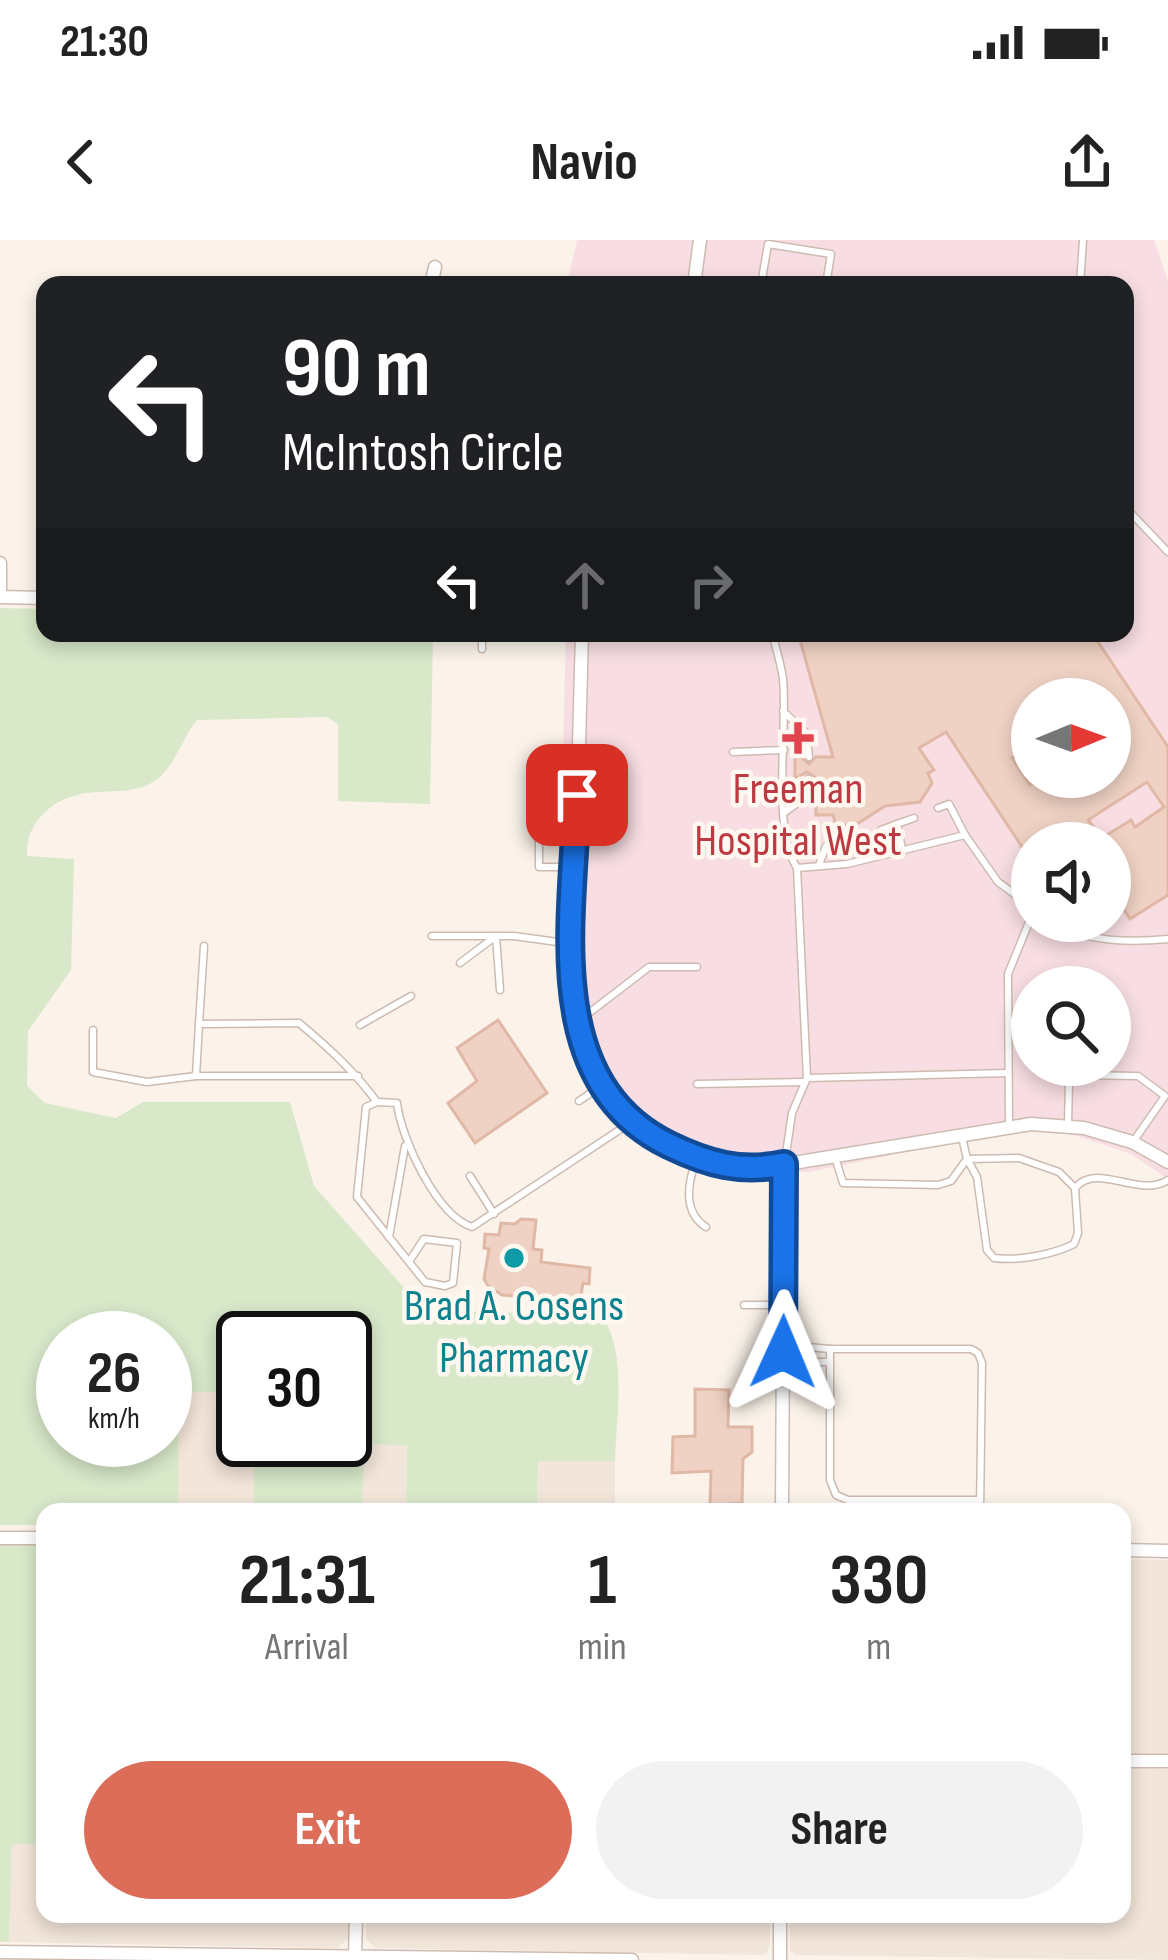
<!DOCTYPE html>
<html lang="en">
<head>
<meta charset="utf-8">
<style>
  :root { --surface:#fff; --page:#f2f2f2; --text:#222; --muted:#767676; --accent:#dc6d59 }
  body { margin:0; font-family:"Sofia Sans Condensed",sans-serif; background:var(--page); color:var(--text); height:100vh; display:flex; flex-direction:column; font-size:45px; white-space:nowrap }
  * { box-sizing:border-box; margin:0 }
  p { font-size:39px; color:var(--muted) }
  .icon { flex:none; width:66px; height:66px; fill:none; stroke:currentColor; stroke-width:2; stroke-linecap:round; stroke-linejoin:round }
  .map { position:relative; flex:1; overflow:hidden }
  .panel { position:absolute; left:36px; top:1263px; width:1095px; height:420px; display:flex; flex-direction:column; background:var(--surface); border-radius:24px; box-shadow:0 6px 18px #0003 }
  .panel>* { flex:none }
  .top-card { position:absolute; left:36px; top:36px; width:1098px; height:366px; border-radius:24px; box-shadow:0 6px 18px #0003; background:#202124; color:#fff; overflow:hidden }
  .needle { width:78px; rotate:89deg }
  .fabs { position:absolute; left:1011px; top:438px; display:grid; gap:24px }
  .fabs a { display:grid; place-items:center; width:120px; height:120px; border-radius:50%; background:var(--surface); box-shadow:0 6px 18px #0003; font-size:60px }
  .speed { position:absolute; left:36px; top:1071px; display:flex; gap:24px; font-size:60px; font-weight:700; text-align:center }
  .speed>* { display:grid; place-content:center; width:156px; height:156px; border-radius:50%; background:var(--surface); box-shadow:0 6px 18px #0003; line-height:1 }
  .speed small { font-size:30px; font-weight:400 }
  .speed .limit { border:6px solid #111; border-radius:18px; background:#fff; color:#111 }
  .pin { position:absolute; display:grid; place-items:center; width:102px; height:102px; color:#fff; margin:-51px; border-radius:24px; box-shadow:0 6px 18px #0006 }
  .me { position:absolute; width:132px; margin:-66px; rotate:1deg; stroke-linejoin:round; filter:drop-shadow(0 0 9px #0008) }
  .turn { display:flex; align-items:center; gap:42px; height:252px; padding:0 48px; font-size:54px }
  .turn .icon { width:156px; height:156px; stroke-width:2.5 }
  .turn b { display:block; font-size:84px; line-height:102px }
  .lanes { display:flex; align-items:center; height:114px; padding:0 48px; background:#0003; justify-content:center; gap:60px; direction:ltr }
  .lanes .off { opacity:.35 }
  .eta { display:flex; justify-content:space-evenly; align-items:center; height:204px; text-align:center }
  .eta b { font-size:72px; font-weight:700; line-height:84px }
  .button { display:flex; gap:24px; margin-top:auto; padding:24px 48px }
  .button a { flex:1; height:138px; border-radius:72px; background:var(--accent); color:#fff; font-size:48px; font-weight:700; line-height:138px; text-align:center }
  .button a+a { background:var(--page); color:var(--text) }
  .status { display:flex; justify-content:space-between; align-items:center; height:84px; padding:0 60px; background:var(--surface); direction:ltr }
  .status svg { height:33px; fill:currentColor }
  header { display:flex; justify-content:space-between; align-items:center; height:156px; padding:0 48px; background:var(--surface); font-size:54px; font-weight:700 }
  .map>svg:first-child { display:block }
  .residential { fill:#f2e5d9 }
  .medical { fill:#f8dee3; fill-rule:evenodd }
  .green { fill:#d8e8c9; fill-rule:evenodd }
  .building { fill:#efd2c4; stroke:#e0b8a5; stroke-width:3; fill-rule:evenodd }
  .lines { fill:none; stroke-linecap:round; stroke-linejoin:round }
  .service-casing { stroke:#cdbbb1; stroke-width:9 }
  .minor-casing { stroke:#cdbbb1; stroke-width:15 }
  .service { stroke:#fff; stroke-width:6 }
  .minor { stroke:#fff; stroke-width:12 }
  .route-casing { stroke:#114b97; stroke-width:30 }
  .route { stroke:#1a73e8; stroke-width:21 }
  .health-dot { fill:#e0444e; stroke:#fef8f1; stroke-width:4.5 }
  .culture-dot { fill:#0f9aa8; stroke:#fef8f1; stroke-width:4.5 }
  .labels { text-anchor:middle; stroke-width:9; stroke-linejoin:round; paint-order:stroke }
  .health-label { font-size:45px; fill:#be3a42; stroke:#fef8f1 }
  .culture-label { font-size:45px; fill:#0d838f; stroke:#fef8f1 }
</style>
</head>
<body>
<div class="status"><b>21:30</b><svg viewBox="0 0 49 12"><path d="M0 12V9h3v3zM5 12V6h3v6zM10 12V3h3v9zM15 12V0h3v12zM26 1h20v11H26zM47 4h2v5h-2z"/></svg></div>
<header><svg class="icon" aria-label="back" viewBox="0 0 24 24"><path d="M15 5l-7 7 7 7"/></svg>Navio<svg class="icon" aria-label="share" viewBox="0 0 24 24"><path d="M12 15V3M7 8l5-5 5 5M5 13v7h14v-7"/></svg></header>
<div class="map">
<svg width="1168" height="1720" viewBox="0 0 1168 1720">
  <rect width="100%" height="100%" fill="#fbf3ea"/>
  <g class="residential">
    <path d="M179,1151L243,1152V1200H254V1272H178Z"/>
    <path d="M363,1204H407L406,1272H362Z"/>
    <path d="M538,1220L615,1221V1272H537Z"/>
    <path d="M1122,1319L1168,1320V1515L1122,1514Z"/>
    <path d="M1122,1528L1168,1529V1720L795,1715L790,1710L789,1674H1122Z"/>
    <path d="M12,1603L45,1604V1674H348L349,1698L337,1708L9,1702Z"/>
    <path d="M366,1674H770V1704L767,1713L762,1715L376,1708L366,1699Z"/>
  </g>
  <path class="medical" d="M577,0H1154L1168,41V939L1131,914L1065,892H1003L809,932L708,931L637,898L604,861L570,803L557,743L566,393H1125V45H567ZM1032,459H1110V537H1032ZM1032,603H1110V681H1032ZM1032,747H1110V825H1032Z"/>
  <g class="green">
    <path d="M0,368L45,369V393H433L430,564L338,561V484L327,477L197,480C181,499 175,529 153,542C130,556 103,548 77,555C48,562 25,586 27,616L74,619L71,730L28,791L27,846L45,863L116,878L143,862H290L314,946L414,1059L435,1070L601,1076C628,1109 616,1180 615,1221H538L537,1272H406L407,1205L364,1204L362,1272H254V1200H345V1098H243V1152H179L178,1272H45V1285H0ZM63,1098H165V1200H63Z"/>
    <path d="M0,1303H45V1604H12L9,1702H0Z"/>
  </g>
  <g class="building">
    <path d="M798,393H1092L1168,507V655L1130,679L1110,648V603H1032V622L946,492L919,508L934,530L928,533L932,543L920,562L885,566L857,584L836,586L833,575H816L815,537L807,532L795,539V517H801L809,524L816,517H833ZM1032,459H1110V537H1043L1030,545L1012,518L1032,505ZM1147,542L1164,567L1135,587L1131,580L1102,598L1088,580Z"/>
    <path d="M498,780L547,853L475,903L448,863L477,841L457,808Z"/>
    <path d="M521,979L536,980L533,1009L542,1010L541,1022L590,1028L589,1044L583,1043L580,1061L502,1055L488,1046L484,1039L489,1009L484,1008L485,994L499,995L501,983L515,984Z"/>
    <path d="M695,1149L729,1150L728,1187H752V1212L743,1219L742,1263L710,1266L711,1231L672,1233L673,1197L695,1196Z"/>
  </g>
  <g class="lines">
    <defs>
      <g id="service">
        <path d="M600,42L622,45"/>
        <path d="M761,45L768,4L831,14L826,45"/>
        <path d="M1080,45L1083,0"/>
        <path d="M1125,267L1168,312"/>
        <path d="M772,393C776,408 781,424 783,439C788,490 771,587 797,628L807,838L792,873L785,921"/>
        <path d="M482,409V393"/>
        <path d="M783,471L806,493L809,517"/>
        <path d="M733,512L784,510"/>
        <path d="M539,554L577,555"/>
        <path d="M938,568L949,564L965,595"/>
        <path d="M785,572L807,556L808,539"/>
        <path d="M881,590L897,584"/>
        <path d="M539,599V627H575"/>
        <path d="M902,609L897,584L914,578"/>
        <path d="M819,625L826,606L858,597"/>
        <path d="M797,628L847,624L965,595L998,642L1032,667"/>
        <path d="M1016,653L1032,643"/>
        <path d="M1050,681C1084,702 1129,703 1168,699"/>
        <path d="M432,696H514L572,704"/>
        <path d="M496,696L500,750"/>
        <path d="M460,723L496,696"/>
        <path d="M1010,782L1032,770"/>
        <path d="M576,783L649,727H697"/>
        <path d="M199,784L204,706"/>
        <path d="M360,785L411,756"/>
        <path d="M93,790V832L147,842L196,836"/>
        <path d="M358,836H196L199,784L299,783C329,808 354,831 377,862"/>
        <path d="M807,838L1007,833"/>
        <path d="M697,844L805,842"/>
        <path d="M579,861L603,845"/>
        <path d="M1009,885L1008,734L1032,675"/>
        <path d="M1068,885L1069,841L1076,835L1138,836L1165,856L1135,899"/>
        <path d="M835,917L843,943L938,945L951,941L967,919L962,897"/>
        <path d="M697,918C688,941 682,972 706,987"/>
        <path d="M1019,918L1059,932L1075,948L1078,993L1074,1004C1052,1015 1018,1021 994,1018L987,1010L977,937L967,919Z"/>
        <path d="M470,936L494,974"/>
        <path d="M1075,948C1097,921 1139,959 1168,940"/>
        <path d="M389,997L405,906"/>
        <path d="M410,1020L424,999L457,1003L453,1043L445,1046L425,1042L357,957L366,867L377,862L397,863C401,898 436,975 472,987L633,881"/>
        <path d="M744,1065H780"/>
        <path d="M786,1105L830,1109"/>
        <path d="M783,1122H830"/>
        <path d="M980,1272L982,1123L978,1113L971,1109H830V1240L836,1255L848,1260H980"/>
      </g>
      <g id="minor">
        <path d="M431,45L435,27"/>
        <path d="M694,45L700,0"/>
        <path d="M0,323V357L45,358"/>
        <path d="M582,393L572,765C593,862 657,923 757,929L1031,884L1084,888L1132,902L1168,922"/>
        <path d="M782,1272L784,924"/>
        <path d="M0,1298H45"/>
        <path d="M1122,1310L1168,1311"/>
        <path d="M1122,1521H1168"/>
        <path d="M0,1712L632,1720"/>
        <path d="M355,1719L356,1674"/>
        <path d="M780,1720V1674"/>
      </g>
    </defs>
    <use href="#service" class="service-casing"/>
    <use href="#minor" class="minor-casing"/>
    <use href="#service" class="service"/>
    <use href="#minor" class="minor"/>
  </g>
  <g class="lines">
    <defs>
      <path id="route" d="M577,555C574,673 538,841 669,905C708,924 741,933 784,924L783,1112"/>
    </defs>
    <use href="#route" class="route-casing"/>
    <use href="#route" class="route"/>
  </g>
  <path class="health-dot" d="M792 480h12v12h12v12h-12v12h-12v-12h-12v-12h12z"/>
  <circle class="culture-dot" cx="514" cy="1018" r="12"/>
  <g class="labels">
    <g class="health-label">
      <text x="798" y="563">Freeman<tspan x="798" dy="52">Hospital West</tspan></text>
    </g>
    <g class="culture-label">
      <text x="514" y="1080">Brad A. Cosens<tspan x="514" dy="52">Pharmacy</tspan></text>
    </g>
  </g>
</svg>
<div class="fabs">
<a><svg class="needle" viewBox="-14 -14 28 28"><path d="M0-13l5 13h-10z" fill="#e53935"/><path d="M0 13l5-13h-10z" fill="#767676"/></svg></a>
<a><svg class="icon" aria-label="sound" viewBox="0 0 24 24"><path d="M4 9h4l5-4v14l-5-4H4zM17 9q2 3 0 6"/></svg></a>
<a><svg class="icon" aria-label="search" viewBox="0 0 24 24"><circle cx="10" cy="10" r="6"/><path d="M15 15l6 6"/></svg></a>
</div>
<div class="speed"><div>26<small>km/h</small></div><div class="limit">30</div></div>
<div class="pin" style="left:577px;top:555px;background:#d93025"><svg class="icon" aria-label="arrive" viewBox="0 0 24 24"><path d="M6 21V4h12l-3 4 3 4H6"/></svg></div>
<svg class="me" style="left:783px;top:1112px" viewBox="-20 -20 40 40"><path d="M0-17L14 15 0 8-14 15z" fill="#1a73e8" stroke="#fff" stroke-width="4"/></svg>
<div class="top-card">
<div class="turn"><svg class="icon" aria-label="left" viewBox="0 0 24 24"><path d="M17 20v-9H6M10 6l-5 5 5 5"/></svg><div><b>90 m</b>McIntosh Circle</div></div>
<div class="lanes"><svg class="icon" aria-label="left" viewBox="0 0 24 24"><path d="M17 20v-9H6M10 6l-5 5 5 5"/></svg><svg class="icon off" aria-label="ahead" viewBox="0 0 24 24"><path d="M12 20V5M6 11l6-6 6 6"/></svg><svg class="icon off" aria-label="right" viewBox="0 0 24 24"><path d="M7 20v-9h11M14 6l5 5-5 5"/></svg></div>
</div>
<section class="panel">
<div class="eta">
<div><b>21:31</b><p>Arrival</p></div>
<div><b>1</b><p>min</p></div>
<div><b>330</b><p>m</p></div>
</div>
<div class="button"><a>Exit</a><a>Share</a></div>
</section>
</div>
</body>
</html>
